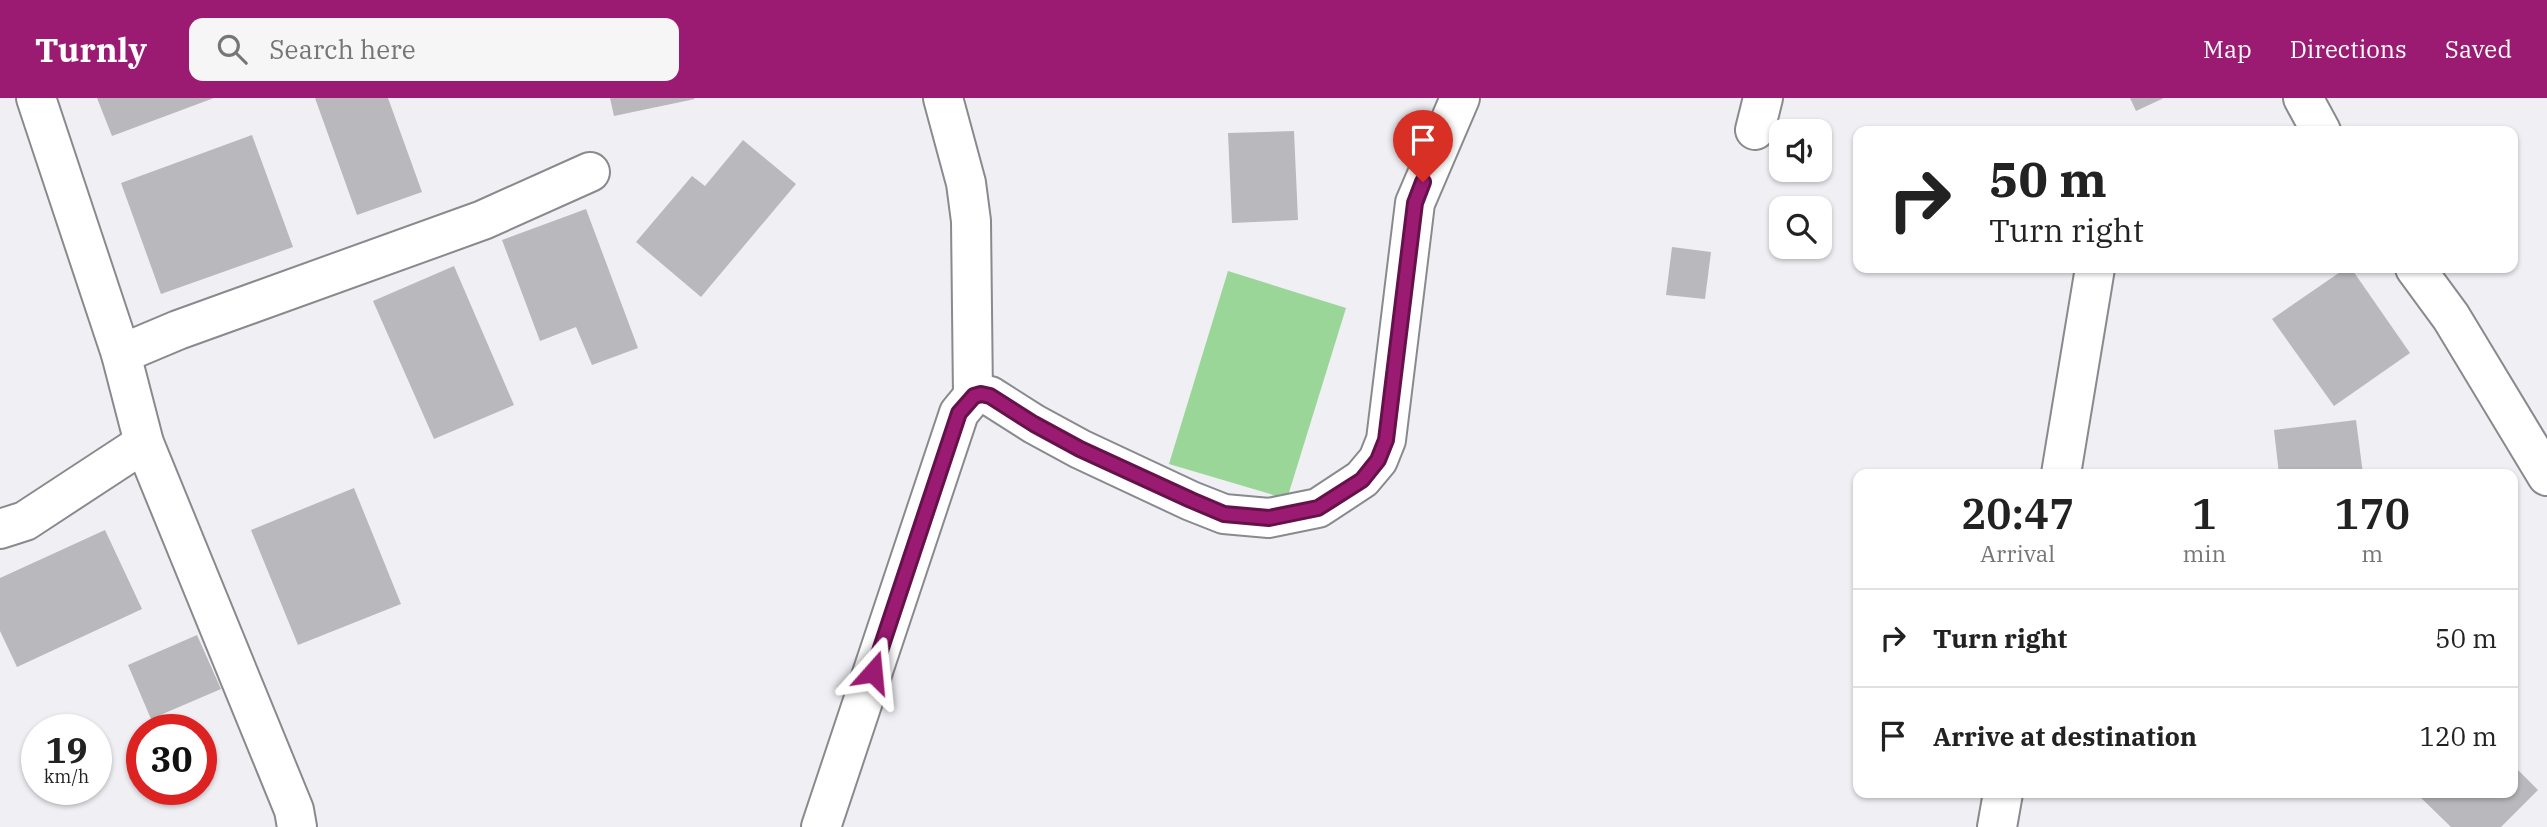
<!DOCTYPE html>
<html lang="en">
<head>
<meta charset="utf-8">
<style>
  :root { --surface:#fff; --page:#f6f6f6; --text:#222; --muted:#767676; --line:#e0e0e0; --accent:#9a1b71 }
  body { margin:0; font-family:"IBM Plex Serif",serif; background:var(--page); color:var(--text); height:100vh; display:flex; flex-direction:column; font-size:26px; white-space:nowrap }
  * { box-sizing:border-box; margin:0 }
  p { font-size:23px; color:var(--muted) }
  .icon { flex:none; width:38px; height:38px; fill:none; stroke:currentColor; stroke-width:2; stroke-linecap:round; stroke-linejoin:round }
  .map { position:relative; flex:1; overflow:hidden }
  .details { position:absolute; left:1853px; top:371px; width:665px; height:329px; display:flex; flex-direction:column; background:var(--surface); border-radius:14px; box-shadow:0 2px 5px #0004 }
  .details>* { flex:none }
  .hud { position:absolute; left:1853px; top:28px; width:665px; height:147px; border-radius:14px; box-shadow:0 2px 5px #0004; background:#fff; color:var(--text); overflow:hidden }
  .fabs { position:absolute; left:1769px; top:21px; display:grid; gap:14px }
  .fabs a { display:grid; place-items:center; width:63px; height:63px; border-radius:14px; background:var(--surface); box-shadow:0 2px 5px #0004; font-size:35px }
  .speed { position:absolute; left:21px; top:616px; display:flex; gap:14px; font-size:35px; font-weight:700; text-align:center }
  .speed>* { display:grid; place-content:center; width:91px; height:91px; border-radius:50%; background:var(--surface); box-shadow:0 2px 5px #0004; line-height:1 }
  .speed small { font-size:18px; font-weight:400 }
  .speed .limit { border:10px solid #d22; background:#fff; color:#111 }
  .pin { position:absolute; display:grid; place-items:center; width:60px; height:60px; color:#fff; margin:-72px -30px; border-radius:50% 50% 50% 0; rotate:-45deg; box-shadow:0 0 7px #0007 }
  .pin .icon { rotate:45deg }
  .me { position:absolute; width:77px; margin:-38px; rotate:18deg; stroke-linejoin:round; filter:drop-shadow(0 0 5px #0008) }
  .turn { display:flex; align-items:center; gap:24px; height:147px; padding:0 21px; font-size:32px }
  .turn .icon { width:91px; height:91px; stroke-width:2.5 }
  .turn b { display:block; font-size:49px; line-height:60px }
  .eta { display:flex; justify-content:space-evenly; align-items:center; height:119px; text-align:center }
  .eta b { font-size:42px; font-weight:600; line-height:49px }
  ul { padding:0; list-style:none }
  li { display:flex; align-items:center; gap:21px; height:98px; padding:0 21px; border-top:2px solid var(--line) }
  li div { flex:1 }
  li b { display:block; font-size:26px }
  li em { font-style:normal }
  header { display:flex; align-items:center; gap:42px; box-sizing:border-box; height:98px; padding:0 35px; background:var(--accent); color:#fff }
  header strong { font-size:33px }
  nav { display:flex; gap:38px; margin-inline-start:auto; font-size:24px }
  .search { width:490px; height:63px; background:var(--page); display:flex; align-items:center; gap:18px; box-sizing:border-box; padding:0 24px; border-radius:14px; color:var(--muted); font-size:26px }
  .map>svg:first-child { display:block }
  .green { fill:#9ad697 }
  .building { fill:#b9b9bd }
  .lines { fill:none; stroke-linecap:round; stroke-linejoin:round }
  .minor-casing { stroke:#898a8e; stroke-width:42 }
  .tertiary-casing { stroke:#898a8e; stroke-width:42 }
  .minor { stroke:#fff; stroke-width:38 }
  .tertiary { stroke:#fff; stroke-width:38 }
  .route-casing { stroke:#641249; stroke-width:18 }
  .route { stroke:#9a1b71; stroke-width:12 }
</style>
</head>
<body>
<header>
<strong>Turnly</strong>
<div class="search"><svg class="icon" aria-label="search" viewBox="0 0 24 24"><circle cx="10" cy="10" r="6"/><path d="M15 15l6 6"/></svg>Search here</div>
<nav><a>Map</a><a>Directions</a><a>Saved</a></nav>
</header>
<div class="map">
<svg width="2547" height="729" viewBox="0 0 2547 729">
  <rect width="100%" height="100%" fill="#efeff4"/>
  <path class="green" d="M1228,173L1346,210L1287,401L1169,366Z"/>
  <g class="building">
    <path d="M97,0H214L112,38Z"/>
    <path d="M315,0H388L422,94L357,117Z"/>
    <path d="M610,0H694L695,1L614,18Z"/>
    <path d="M2130,0H2164L2136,13Z"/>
    <path d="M1294,33L1298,122L1232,125L1228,35Z"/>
    <path d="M252,37L293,149L161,196L121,85Z"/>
    <path d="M743,42L796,86L701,199L636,144L692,78L705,88Z"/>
    <path d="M586,111L638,250L592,267L576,229L540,243L502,142Z"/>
    <path d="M1672,149L1711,154L1705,201L1666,197Z"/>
    <path d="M454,168L514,307L434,341L373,203Z"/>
    <path d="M2346,170H2351L2410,255L2334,308L2272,221Z"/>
    <path d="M2356,322L2363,376H2279L2274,332Z"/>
    <path d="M354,390L401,506L298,547L251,432Z"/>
    <path d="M105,432L142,511L17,569L0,533V480Z"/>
    <path d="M197,537L221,591L151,621L128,567Z"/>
    <path d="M2513,667L2538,692L2501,729H2451L2416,695H2513Z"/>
  </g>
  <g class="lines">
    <defs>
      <g id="minor">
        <path d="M36,0L121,256L144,345L294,712L297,729"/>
        <path d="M943,0L966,85L971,123L973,298"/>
        <path d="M1755,32L1763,0"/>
        <path d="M121,256L178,232L483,122L590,74"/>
        <path d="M2061,376L2095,170"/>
        <path d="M0,431L25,423L144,345"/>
        <path d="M821,729L959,315L973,298L981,296L990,298L1034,326L1080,351L1191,403L1224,416L1269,420L1318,410L1362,381L1378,362L1386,342L1415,105L1460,0"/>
        <path d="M1997,729L2003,695"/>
      </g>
      <g id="tertiary">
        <path d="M2303,0L2321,33"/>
        <path d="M2415,170L2451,219L2547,378"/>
      </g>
    </defs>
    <use href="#minor" class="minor-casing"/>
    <use href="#tertiary" class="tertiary-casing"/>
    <use href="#minor" class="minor"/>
    <use href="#tertiary" class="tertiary"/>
  </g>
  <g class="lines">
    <defs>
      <path id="route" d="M873,574L959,315L974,298L981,296L990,298L1034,326L1080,351L1191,402L1224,416L1269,420L1318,410L1362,382L1378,362L1386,342L1415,105L1423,84"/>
    </defs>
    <use href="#route" class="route-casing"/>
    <use href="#route" class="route"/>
  </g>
</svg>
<div class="fabs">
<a><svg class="icon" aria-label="sound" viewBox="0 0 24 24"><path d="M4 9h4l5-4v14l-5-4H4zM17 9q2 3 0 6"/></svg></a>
<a><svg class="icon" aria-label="search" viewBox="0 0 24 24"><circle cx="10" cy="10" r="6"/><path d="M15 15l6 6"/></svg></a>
</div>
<div class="speed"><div>19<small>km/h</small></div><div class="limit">30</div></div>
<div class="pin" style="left:1423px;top:84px;background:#d93025"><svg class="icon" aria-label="arrive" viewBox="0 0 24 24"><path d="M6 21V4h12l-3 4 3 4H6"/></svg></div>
<svg class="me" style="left:873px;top:574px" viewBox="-20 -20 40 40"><path d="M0-17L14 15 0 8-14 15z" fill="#9a1b71" stroke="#fff" stroke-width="4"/></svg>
<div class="hud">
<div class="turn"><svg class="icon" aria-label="right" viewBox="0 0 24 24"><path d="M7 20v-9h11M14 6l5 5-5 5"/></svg><div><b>50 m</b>Turn right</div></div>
</div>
<section class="details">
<div class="eta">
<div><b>20:47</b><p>Arrival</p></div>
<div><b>1</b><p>min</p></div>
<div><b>170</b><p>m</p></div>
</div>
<ul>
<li><svg class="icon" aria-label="right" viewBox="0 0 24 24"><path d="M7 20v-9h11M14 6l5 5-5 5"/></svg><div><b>Turn right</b></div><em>50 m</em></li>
<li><svg class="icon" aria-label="arrive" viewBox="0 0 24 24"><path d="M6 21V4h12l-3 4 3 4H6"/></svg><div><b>Arrive at destination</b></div><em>120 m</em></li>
</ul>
</section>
</div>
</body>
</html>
